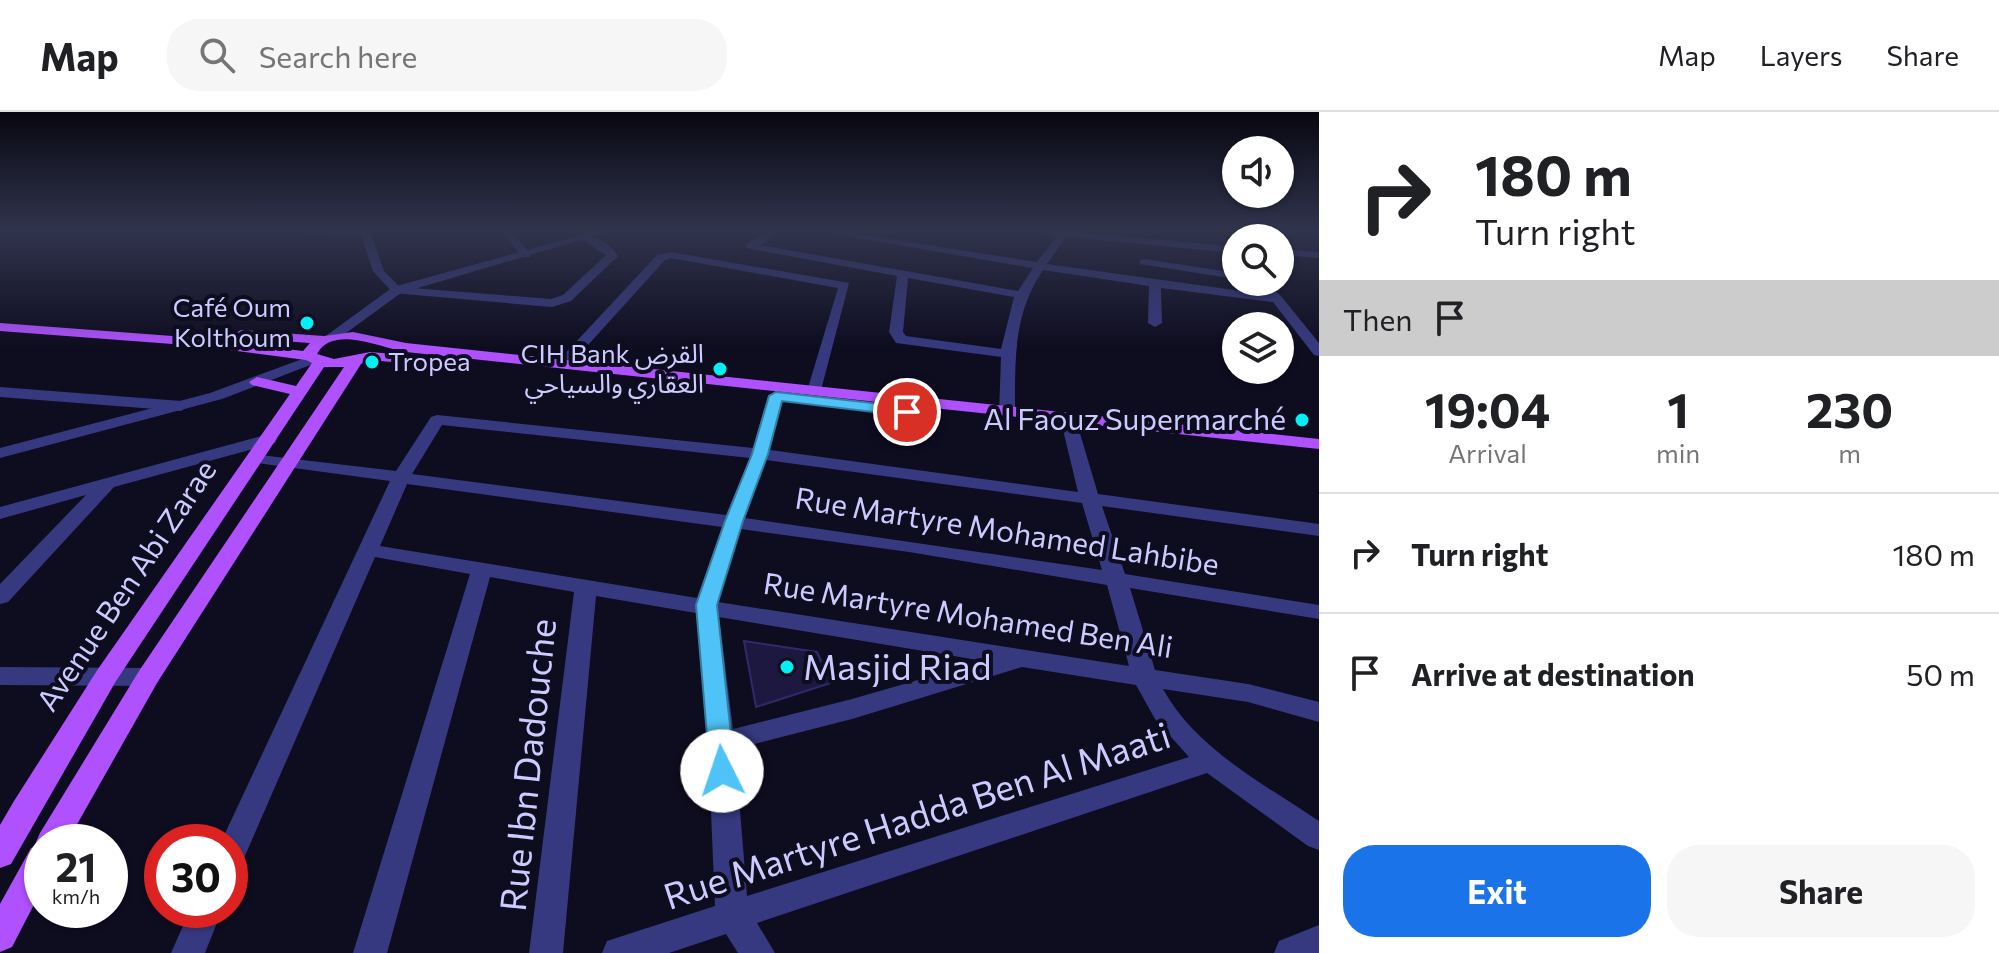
<!DOCTYPE html>
<html lang="en">
<head>
<meta charset="utf-8">
<style>
  :root { --surface:#fff; --page:#f6f6f6; --text:#202124; --muted:#757577; --line:#e0e0e0; --accent:#1a73e8 }
  body { margin:0; font-family:Commissioner,"Noto Sans Arabic",sans-serif; background:var(--page); color:var(--text); height:100vh; display:flex; flex-direction:column; font-size:30px; white-space:nowrap }
  * { box-sizing:border-box; margin:0 }
  p { font-size:26px; color:var(--muted) }
  .icon { flex:none; width:44px; height:44px; fill:none; stroke:currentColor; stroke-width:2; stroke-linecap:round; stroke-linejoin:round }
  .map { position:relative; flex:1; overflow:hidden }
  .details { display:flex; flex-direction:column; background:var(--surface); width:680px }
  .details>* { flex:none }
  .guide { background:#fff; color:var(--text); overflow:hidden }
  .controls { position:absolute; left:1222px; top:24px; display:grid; gap:16px }
  .controls a { display:grid; place-items:center; width:72px; height:72px; border-radius:50%; background:var(--surface); box-shadow:0 2px 6px #0004; font-size:40px }
  .speed { position:absolute; left:24px; top:712px; display:flex; gap:16px; font-size:40px; font-weight:700; text-align:center }
  .speed>* { display:grid; place-content:center; width:104px; height:104px; border-radius:50%; background:var(--surface); box-shadow:0 2px 6px #0004; line-height:1 }
  .speed small { font-size:20px; font-weight:400 }
  .speed .limit { border:12px solid #d22; background:#fff; color:#111 }
  .pin { position:absolute; display:grid; place-items:center; width:68px; height:68px; color:#fff; margin:-34px; border:4px solid #fff; border-radius:50%; box-shadow:0 2px 8px #0007 }
  .me { position:absolute; width:88px; margin:-44px; rotate:356deg; stroke-linejoin:round; filter:drop-shadow(0 0 6px #0008) }
  .turn { display:flex; align-items:center; gap:28px; height:168px; padding:0 24px; font-size:36px }
  .turn .icon { width:104px; height:104px; stroke-width:2.5 }
  .turn b { display:block; font-size:56px; line-height:68px }
  .then { display:flex; align-items:center; height:76px; padding:0 24px; background:#0003; gap:16px; font-size:30px }
  .eta { display:flex; justify-content:space-evenly; align-items:center; height:136px; text-align:center }
  .eta b { font-size:48px; font-weight:700; line-height:56px }
  .button { display:flex; gap:16px; margin-top:auto; padding:16px 24px }
  .button a { flex:1; height:92px; border-radius:32px; background:var(--accent); color:#fff; font-size:32px; font-weight:700; line-height:92px; text-align:center }
  .button a+a { background:var(--page); color:var(--text) }
  ul { padding:0; list-style:none }
  li { display:flex; align-items:center; gap:24px; height:120px; padding:0 24px; border-top:2px solid var(--line) }
  li div { flex:1 }
  li b { display:block; font-size:30px }
  li em { font-style:normal }
  header { display:flex; align-items:center; gap:48px; box-sizing:border-box; height:112px; padding:0 40px; background:var(--surface); border-bottom:2px solid var(--line) }
  header strong { font-size:38px }
  nav { display:flex; gap:44px; margin-inline-start:auto; font-size:28px }
  .search { width:560px; height:72px; background:var(--page); display:flex; align-items:center; gap:20px; box-sizing:border-box; padding:0 28px; border-radius:32px; color:var(--muted); font-size:30px }
  main { display:flex; flex:1; min-height:0 }
  .map>svg:first-child { display:block }
  .building { fill:#1d1840; stroke:#31296d; stroke-width:2 }
  .lines { fill:none; stroke-linecap:round; stroke-linejoin:round }
  .minor { fill:#36397f; fill-rule:evenodd }
  .tertiary { fill:#36397f; fill-rule:evenodd }
  .primary { fill:#b051ff; fill-rule:evenodd }
  .route { fill:#4fc3f7; stroke:#337fa1; stroke-width:2 }
  .poi-dot { fill:#00f1f5; stroke:#0e0c1f; stroke-width:3 }
  .labels { text-anchor:middle; stroke-width:8; stroke-linejoin:round; paint-order:stroke }
  .far-poi-label { font-size:26px; fill:#cccaff; stroke:#0e0c1f; text-anchor:end }
  .poi-label { font-size:30px; fill:#cccaff; stroke:#0e0c1f; text-anchor:end }
  .street-label { font-size:30px; fill:#cccaff; stroke:#0e0c1f }
  .near-poi-label { font-size:36px; fill:#cccaff; stroke:#0e0c1f; text-anchor:start }
  .near-street-label { font-size:36px; fill:#cccaff; stroke:#0e0c1f }
</style>
</head>
<body>
<header>
<strong>Map</strong>
<div class="search"><svg class="icon" aria-label="search" viewBox="0 0 24 24"><circle cx="10" cy="10" r="6"/><path d="M15 15l6 6"/></svg>Search here</div>
<nav><a>Map</a><a>Layers</a><a>Share</a></nav>
</header>
<main>
<div class="map">
<svg width="1319" height="841" viewBox="0 0 1319 841">
  <rect width="100%" height="100%" fill="#0e0c1f"/>
  <path class="building" d="M744,529L817,540L831,571L756,595Z"/>
  <g class="lines">
    <g class="minor">
      <path d="M0,119H8L0,122Z"/>
      <path d="M304,119H370L384,159L400,175L551,187L563,183L606,143L583,128V124C596,123 612,133 618,144L571,189L552,195L393,181L373,159L361,123L309,122Z"/>
      <path d="M501,119H511L530,141V145H522Z"/>
      <path d="M769,119H781L760,133L1018,179L1033,156L816,119H838L1037,150L1057,124L1035,119H1067L1236,135V141L1066,125L1047,152L1263,182L1251,170H1264L1281,184L1319,231V244L1314,243L1273,190L1161,176L1162,211L1155,215L1148,211L1149,174L1043,158C1013,202 1015,249 1015,301L1007,306L999,301L1001,245L896,231L889,220L897,164L746,136V132ZM908,166L1014,185L1001,237L906,224L903,220Z"/>
      <path d="M1280,137L1319,140V146L1280,143Z"/>
      <path d="M671,140L849,171L820,282H810L807,279L838,176L671,146L665,148L569,254H559V248L657,143Z"/>
      <path d="M1144,147L1236,161V167L1140,152V148Z"/>
      <path d="M0,275L181,289L189,294L181,299L0,285Z"/>
      <path d="M776,279L784,284L770,338L1078,380L1063,318L1071,313L1079,318L1098,382L1319,412V424L1102,394L1125,462L1319,493V507L1130,476L1155,558L1248,572L1319,590V610L1248,590L1163,577C1195,636 1265,673 1319,709V738L1308,734L1207,661L757,811L775,841H738L726,822L669,841H602L607,829L715,794L708,630L696,501L596,484L563,841H529L574,480L490,465L387,841H353L470,462L375,445L241,753L230,757V730H221L390,369L257,351L251,350L248,346L251,342L396,359L431,305L437,303L753,336L768,284ZM442,313L750,346L726,403L412,362ZM766,348L1082,391L1102,458L745,406ZM407,372L722,415L697,486L380,434ZM741,417L909,440L1107,473L1129,554L718,490ZM719,505L984,549L852,587L733,617ZM1022,555L1136,573L1155,607L1189,645L747,784L735,637L852,607Z"/>
      <path d="M269,322L277,327L275,331L114,375L8,490L0,492V472L86,383L0,407V395Z"/>
      <path d="M0,555L148,556L157,559L160,565L157,571L148,574L0,573Z"/>
      <path d="M190,798H222L205,841H171Z"/>
      <path d="M1319,813V841H1274L1279,829Z"/>
    </g>
    <g class="tertiary">
      <path d="M596,119H611L401,181L335,229L323,226L393,175Z"/>
      <path d="M313,243L318,244V250L222,287L0,346V336L210,281Z"/>
    </g>
    <path class="primary" d="M0,211L199,226L303,239L310,231L241,226L234,222L241,218L324,224L353,220L406,231L1319,327V337L406,240C382,236 332,212 317,242L334,247L370,240L430,245L437,249L430,253L368,248L361,252L157,571L67,730H42V777L12,835L0,840V792L31,736L38,734L36,730L40,721L139,559L344,255H324L116,569L11,752L0,756V713L14,689L98,557L290,282L252,273L249,270L257,265L296,274L312,251L306,248L199,234L0,219Z"/>
  </g>
  <linearGradient id="sky" x2="0" y2="1"><stop stop-color="#080711"/><stop offset="0.5" stop-color="#30344d"/><stop offset="1" stop-color="#30344d" stop-opacity="0"/></linearGradient>
  <rect width="1319" height="236" fill="url(#sky)"/>
  <path class="route" d="M776,280L907,295L914,300L907,304L782,289L768,342L743,409L717,493L735,659L731,666L722,669L713,666L710,659L696,493L725,409L752,342L769,284Z"/>
  <g class="poi-dot">
    <circle cx="307" cy="211" r="8"/>
    <circle cx="372" cy="250" r="8"/>
    <circle cx="720" cy="257" r="8"/>
    <circle cx="1302" cy="308" r="8"/>
    <circle cx="787" cy="555" r="8"/>
  </g>
  <g class="labels">
    <g class="far-poi-label">
      <text x="291" y="205">Café Oum<tspan x="291" dy="30">Kolthoum</tspan></text>
      <text x="704" y="251">CIH Bank القرض<tspan x="704" dy="30">العقاري والسياحي</tspan></text>
      <text x="388" y="259" text-anchor="start">Tropea</text>
    </g>
    <g class="poi-label">
      <text x="1286" y="318">Al Faouz Supermarché</text>
    </g>
    <g class="street-label">
      <text transform="translate(1007 420) rotate(9)" y="10">Rue Martyre Mohamed Lahbibe</text>
      <text transform="translate(127 474) rotate(-56)" y="10">Avenue Ben Abi Zarae</text>
      <text transform="translate(968 504) rotate(9)" y="10">Rue Martyre Mohamed Ben Ali</text>
    </g>
    <g class="near-poi-label">
      <text x="803" y="568">Masjid Riad</text>
    </g>
    <g class="near-street-label">
      <text transform="translate(528 653) rotate(-84)" y="13">Rue Ibn Dadouche</text>
      <text transform="translate(917 704) rotate(-18)" y="13">Rue Martyre Hadda Ben Al Maati</text>
    </g>
  </g>
</svg>
<div class="controls">
<a><svg class="icon" aria-label="sound" viewBox="0 0 24 24"><path d="M4 9h4l5-4v14l-5-4H4zM17 9q2 3 0 6"/></svg></a>
<a><svg class="icon" aria-label="search" viewBox="0 0 24 24"><circle cx="10" cy="10" r="6"/><path d="M15 15l6 6"/></svg></a>
<a><svg class="icon" aria-label="layers" viewBox="0 0 24 24"><path d="M12 4l9 5-9 5-9-5zM3 14l9 5 9-5"/></svg></a>
</div>
<div class="speed"><div>21<small>km/h</small></div><div class="limit">30</div></div>
<div class="pin" style="left:907px;top:300px;background:#d93025"><svg class="icon" aria-label="arrive" viewBox="0 0 24 24"><path d="M6 21V4h12l-3 4 3 4H6"/></svg></div>
<svg class="me" style="left:722px;top:659px" viewBox="-20 -20 40 40"><circle r="19" fill="#fff"/><path d="M0-13L10 11 0 6-10 11z" fill="#4fc3f7"/></svg>
</div>
<section class="details">
<div class="guide">
<div class="turn"><svg class="icon" aria-label="right" viewBox="0 0 24 24"><path d="M7 20v-9h11M14 6l5 5-5 5"/></svg><div><b>180 m</b>Turn right</div></div>
<div class="then">Then<svg class="icon" aria-label="arrive" viewBox="0 0 24 24"><path d="M6 21V4h12l-3 4 3 4H6"/></svg></div>
</div>
<div class="eta">
<div><b>19:04</b><p>Arrival</p></div>
<div><b>1</b><p>min</p></div>
<div><b>230</b><p>m</p></div>
</div>
<ul>
<li><svg class="icon" aria-label="right" viewBox="0 0 24 24"><path d="M7 20v-9h11M14 6l5 5-5 5"/></svg><div><b>Turn right</b></div><em>180 m</em></li>
<li><svg class="icon" aria-label="arrive" viewBox="0 0 24 24"><path d="M6 21V4h12l-3 4 3 4H6"/></svg><div><b>Arrive at destination</b></div><em>50 m</em></li>
</ul>
<div class="button"><a>Exit</a><a>Share</a></div>
</section>
</main>
</body>
</html>
